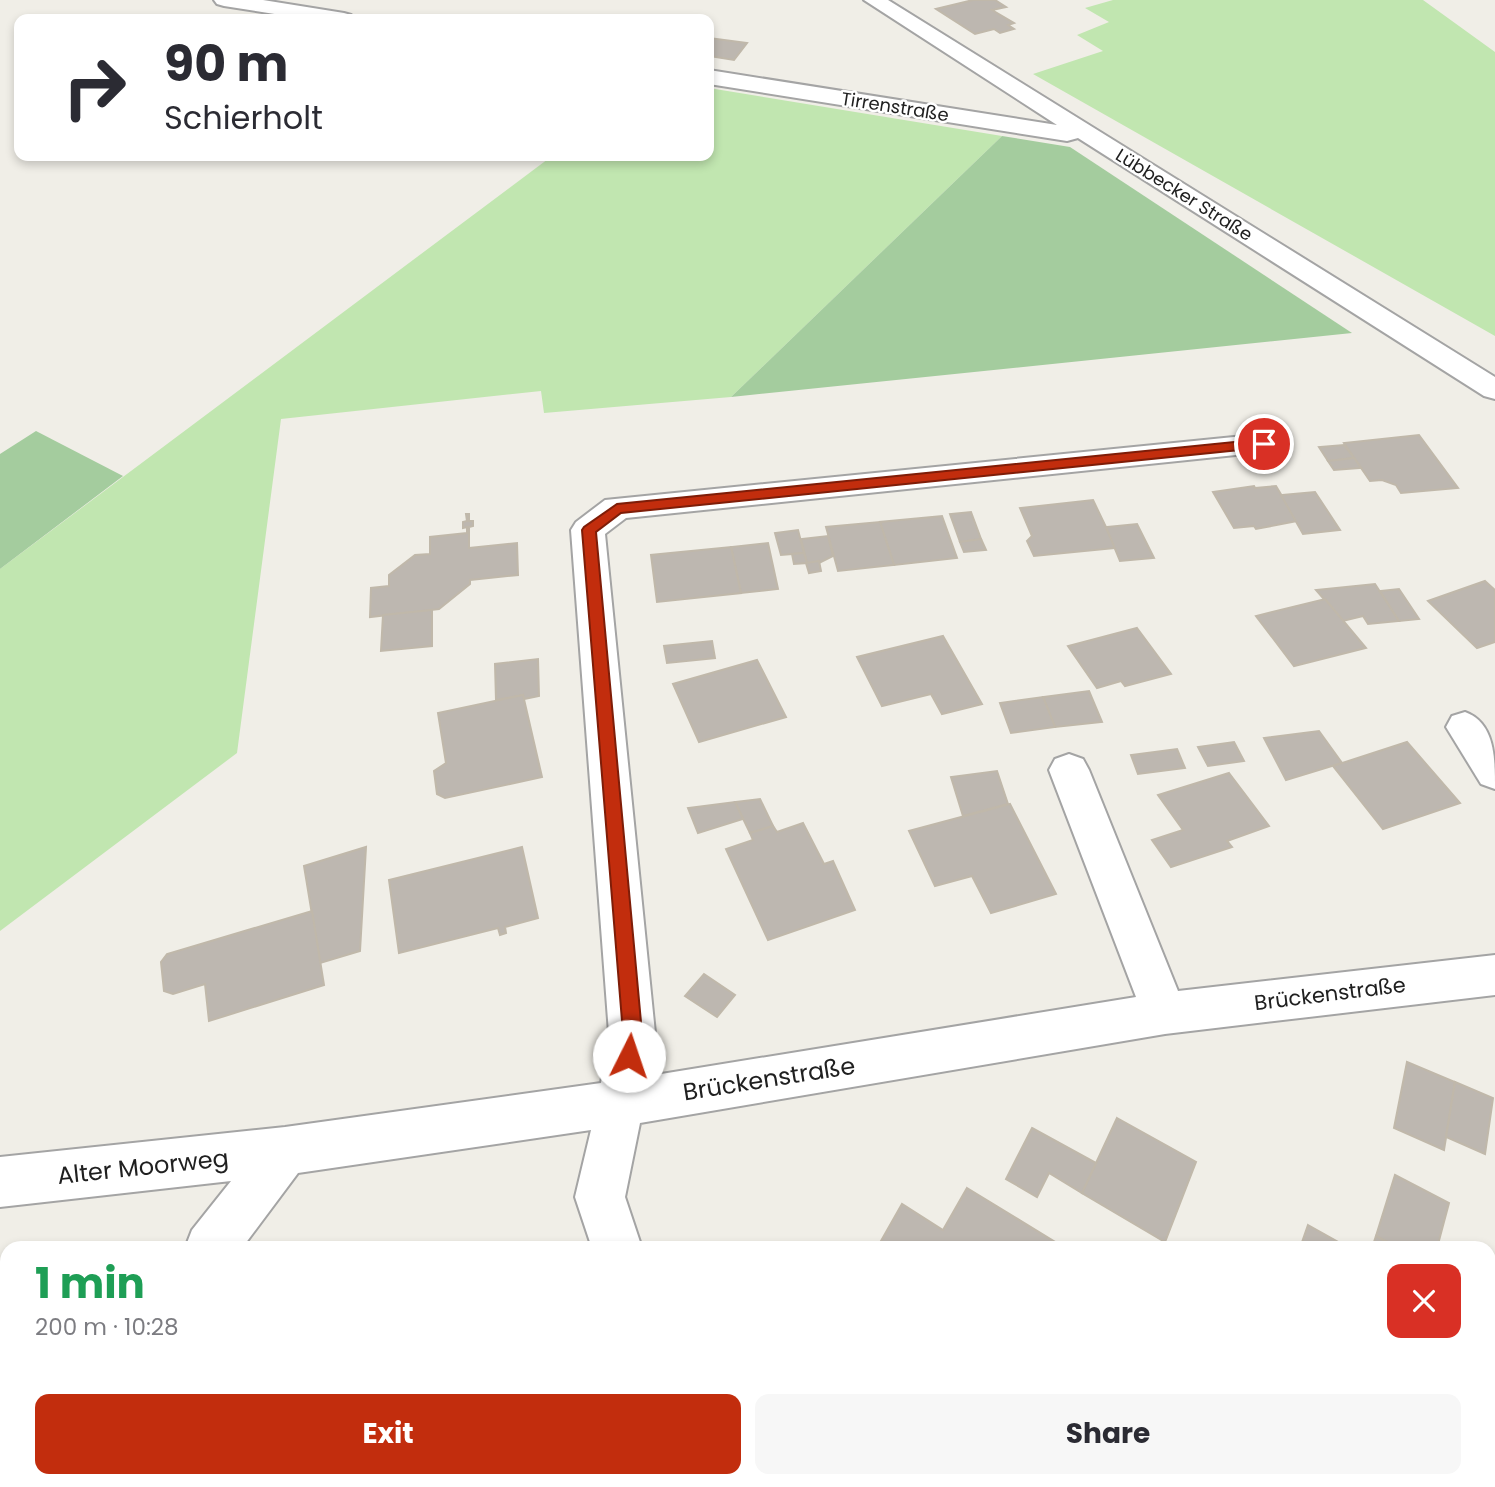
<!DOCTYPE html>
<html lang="en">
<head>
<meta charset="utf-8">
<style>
  :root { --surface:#fff; --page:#f7f7f7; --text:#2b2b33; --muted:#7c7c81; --accent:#c22d0d }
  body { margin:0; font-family:Poppins,sans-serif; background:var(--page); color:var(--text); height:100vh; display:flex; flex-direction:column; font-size:26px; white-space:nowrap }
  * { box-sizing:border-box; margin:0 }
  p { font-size:23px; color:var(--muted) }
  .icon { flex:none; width:38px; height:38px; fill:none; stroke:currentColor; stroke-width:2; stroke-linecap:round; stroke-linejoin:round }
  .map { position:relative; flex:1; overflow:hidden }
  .details { position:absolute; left:0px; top:1241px; width:1496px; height:247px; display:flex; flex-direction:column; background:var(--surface); border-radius:21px 21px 0 0; box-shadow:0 4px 10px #0003 }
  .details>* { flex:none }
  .banner { position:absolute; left:14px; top:14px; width:700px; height:147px; border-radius:14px; box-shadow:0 4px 10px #0003; background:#fff; color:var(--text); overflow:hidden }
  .pin { position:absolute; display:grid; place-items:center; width:60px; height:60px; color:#fff; margin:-30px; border:4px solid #fff; border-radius:50%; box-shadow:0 2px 7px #0007 }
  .me { position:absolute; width:77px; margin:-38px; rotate:4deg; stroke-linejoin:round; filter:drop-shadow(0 0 5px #0008) }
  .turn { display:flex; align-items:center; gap:24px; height:147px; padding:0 35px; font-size:32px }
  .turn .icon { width:91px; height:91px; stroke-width:2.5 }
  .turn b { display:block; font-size:49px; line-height:60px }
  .round { display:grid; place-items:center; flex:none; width:74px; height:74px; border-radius:14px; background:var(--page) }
  .headline { display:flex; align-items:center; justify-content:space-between; height:119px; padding:0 35px }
  h1 { font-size:42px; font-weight:700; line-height:52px; color:#1e9e55 }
  .primary-button { display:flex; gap:14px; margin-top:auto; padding:14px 35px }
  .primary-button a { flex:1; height:80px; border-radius:14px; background:var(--accent); color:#fff; font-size:28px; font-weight:700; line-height:80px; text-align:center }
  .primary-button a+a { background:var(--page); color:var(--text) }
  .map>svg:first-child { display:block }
  .grass { fill:#c1e6b0 }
  .forest { fill:#a4cc9e }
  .building { fill:#bdb7b0; stroke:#c0b8aa; stroke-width:2 }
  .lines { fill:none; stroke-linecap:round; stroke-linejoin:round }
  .street-casing { stroke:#a4a4a4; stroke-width:4 }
  .street { fill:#fff; fill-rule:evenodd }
  .route { fill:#c22d0d; stroke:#7e1d08; stroke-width:2 }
  .labels { text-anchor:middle; stroke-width:5; stroke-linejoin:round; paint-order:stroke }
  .far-street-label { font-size:18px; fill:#202020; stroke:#fff }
  .street-label { font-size:21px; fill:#202020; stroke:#fff }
  .near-street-label { font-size:24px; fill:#202020; stroke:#fff }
</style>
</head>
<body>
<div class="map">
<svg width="1495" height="1487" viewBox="0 0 1495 1487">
  <rect width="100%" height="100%" fill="#f0eee7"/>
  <g class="grass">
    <path d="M1113,0H1423L1495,52V336L1033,74L1103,51L1077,35L1109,22L1085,8Z"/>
    <path d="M709,88L1002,136L731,397L544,413L541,391L281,419L237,753L0,931V569L552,156H709Z"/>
  </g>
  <g class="forest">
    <path d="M1002,136L1070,147L1352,333L731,397Z"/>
    <path d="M36,431L123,476L0,569V454Z"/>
  </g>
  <g class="building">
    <path d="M973,0H995L1006,7L992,10L1014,23L1008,25L1014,29L1000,33L994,29L975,34L936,9Z"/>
    <path d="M709,38L747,43L734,60L709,56Z"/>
    <path d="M1419,435L1458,488L1401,493L1396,485L1382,480L1370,481L1344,443Z"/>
    <path d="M1344,445L1354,458L1328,461L1319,447Z"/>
    <path d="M1354,458L1361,468L1334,470L1328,461Z"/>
    <path d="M1254,486L1255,488L1276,486L1297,521L1256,529L1254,526L1234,528L1213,492Z"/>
    <path d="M1315,492L1340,530L1303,534L1281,495Z"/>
    <path d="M1093,500L1116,548L1034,556L1027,541L1032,536L1020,508Z"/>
    <path d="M971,512L981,539L960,542L950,514Z"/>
    <path d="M466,514H469V521H473V526L469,527V548L517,543L518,575L470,580V584L439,609L370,617L371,588L389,586V575L415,555L430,554V537L467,533V527L463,528V522L467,521Z"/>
    <path d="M942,516L957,558L894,565L880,522Z"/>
    <path d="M880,522L894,565L838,571L826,527Z"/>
    <path d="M1137,524L1154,558L1120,561L1106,527Z"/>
    <path d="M798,530L804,553L781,555L775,533Z"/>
    <path d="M828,536L833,556L819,563H807L801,539Z"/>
    <path d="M981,539L986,550L964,552L960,542Z"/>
    <path d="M768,543L778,589L741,593L731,547Z"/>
    <path d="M731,547L741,593L657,602L651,555Z"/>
    <path d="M804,553L807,563L794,564L792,554Z"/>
    <path d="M819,561L821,571L809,573L806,563Z"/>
    <path d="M1485,581L1495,590V642L1477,648L1428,601Z"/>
    <path d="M1375,584L1399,621L1368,624L1363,616L1343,621L1316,590Z"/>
    <path d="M1399,589L1419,619L1399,621L1380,591Z"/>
    <path d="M1325,599L1366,648L1294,666L1256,616Z"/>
    <path d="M432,610V646L381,651L383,615Z"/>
    <path d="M1137,628L1171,674L1125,686L1121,681L1097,688L1068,646Z"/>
    <path d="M943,636L982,704L942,714L931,694L882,706L857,657Z"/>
    <path d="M712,641L715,658L667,663L664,646Z"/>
    <path d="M538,659L539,696L524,699L523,695L496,700L495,664Z"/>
    <path d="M757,660L786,717L699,742L673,684Z"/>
    <path d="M1089,691L1102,722L1055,727L1043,697Z"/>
    <path d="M523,695L542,777L445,798L437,794L434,771L446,763L438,713Z"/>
    <path d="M1043,697L1055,727L1011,733L1000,703Z"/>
    <path d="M1319,731L1342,763L1286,780L1264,738Z"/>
    <path d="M1234,742L1244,761L1208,766L1198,747Z"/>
    <path d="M1407,742L1460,803L1383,829L1333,766Z"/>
    <path d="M1177,749L1185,768L1138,774L1131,755Z"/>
    <path d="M997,771L1008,804L963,816L951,777Z"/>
    <path d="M1229,773L1269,826L1227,841L1232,847L1171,867L1152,840L1183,830L1158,795Z"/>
    <path d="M760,799L773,826L750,833L735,802Z"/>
    <path d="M735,802L743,819L698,833L688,808Z"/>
    <path d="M1010,804L1056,894L991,913L972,876L935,886L909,831Z"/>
    <path d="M803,823L824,864L833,861L855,910L768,940L726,849L753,840L750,833L773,826L777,832Z"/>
    <path d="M366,847L360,951L320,963L304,866Z"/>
    <path d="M522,847L538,918L505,927L506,933L500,935L498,928L399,953L389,880Z"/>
    <path d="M312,911L324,985L209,1021L205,984L173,994L164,991L161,962L167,954Z"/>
    <path d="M704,974L735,995L717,1017L685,996Z"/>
    <path d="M1407,1062L1455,1082L1444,1150L1394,1128Z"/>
    <path d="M1455,1082L1493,1098L1485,1154L1446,1137Z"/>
    <path d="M1117,1118L1196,1162L1165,1242L1082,1193Z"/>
    <path d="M1032,1128L1096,1163L1082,1193L1049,1173L1037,1197L1006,1179Z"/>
    <path d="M1395,1175L1449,1203L1437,1248H1398L1376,1236Z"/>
    <path d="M967,1188L1065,1248H877L902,1204L943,1230Z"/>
    <path d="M1308,1225L1349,1248H1300Z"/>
    <path d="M1376,1236L1398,1248H1372Z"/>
    <path d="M7,1283V1378L5,1385L0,1386V1284Z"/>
    <path d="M195,1480H325L321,1487H191Z"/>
    <path d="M1172,1480H1266L1274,1486L1171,1487Z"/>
  </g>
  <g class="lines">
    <defs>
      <g id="street">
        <path d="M214,0H263L344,13L351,15L354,19H306L224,6L217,4Z"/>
        <path d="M864,0H888L1495,377V399L1484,396L1078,138L1067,141L709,84V70L1057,125Z"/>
        <path d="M1264,434L1275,437L1280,444L1275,451L626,518L605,534L655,1033L649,1076L1136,997L1049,770L1055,759L1069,754L1083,759L1089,770L1178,991L1495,955V995L1165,1034L640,1123L625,1197L642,1248H592L575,1197L591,1130L298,1173L242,1248H185L192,1230L231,1181L0,1207V1157L285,1127L601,1083L609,1033L571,530L576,522L605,500Z"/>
        <path d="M1465,712C1495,723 1495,758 1495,789L1481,784L1446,727L1452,716Z"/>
        <path d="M7,1466V1480H59L56,1487H0Z"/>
        <path d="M698,1480H755L757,1487H701Z"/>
      </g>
    </defs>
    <use href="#street" class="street-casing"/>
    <use href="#street" class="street"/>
  </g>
  <path class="route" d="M1264,439L1271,444L1269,447L621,513L596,532L642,1033L635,1063L629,1065L622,1063L619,1056L623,1033L582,530L584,527L617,504Z"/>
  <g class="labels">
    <g class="far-street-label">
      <text transform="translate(895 107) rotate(9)" y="6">Tirrenstraße</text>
      <text transform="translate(1184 195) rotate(32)" y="6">Lübbecker Straße</text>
    </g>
    <g class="street-label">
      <text transform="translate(1330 994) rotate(-7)" y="7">Brückenstraße</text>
    </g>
    <g class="near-street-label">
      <text transform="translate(769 1079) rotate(-9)" y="8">Brückenstraße</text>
      <text transform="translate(143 1167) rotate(-6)" y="8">Alter Moorweg</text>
    </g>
  </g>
</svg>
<div class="pin" style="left:1264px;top:444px;background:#d93025"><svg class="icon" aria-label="arrive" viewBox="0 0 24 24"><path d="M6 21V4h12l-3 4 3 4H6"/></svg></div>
<svg class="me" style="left:629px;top:1056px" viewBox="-20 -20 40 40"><circle r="19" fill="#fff"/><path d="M0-13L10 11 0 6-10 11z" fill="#c22d0d"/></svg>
<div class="banner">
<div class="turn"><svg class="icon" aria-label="right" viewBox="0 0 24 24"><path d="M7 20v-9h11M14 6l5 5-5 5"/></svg><div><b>90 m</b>Schierholt</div></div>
</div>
<section class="details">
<div class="headline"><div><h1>1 min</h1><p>200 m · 10:28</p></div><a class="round" style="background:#d93025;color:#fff"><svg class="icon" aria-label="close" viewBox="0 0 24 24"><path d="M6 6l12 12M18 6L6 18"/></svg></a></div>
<div class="primary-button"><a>Exit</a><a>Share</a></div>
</section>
</div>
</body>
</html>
